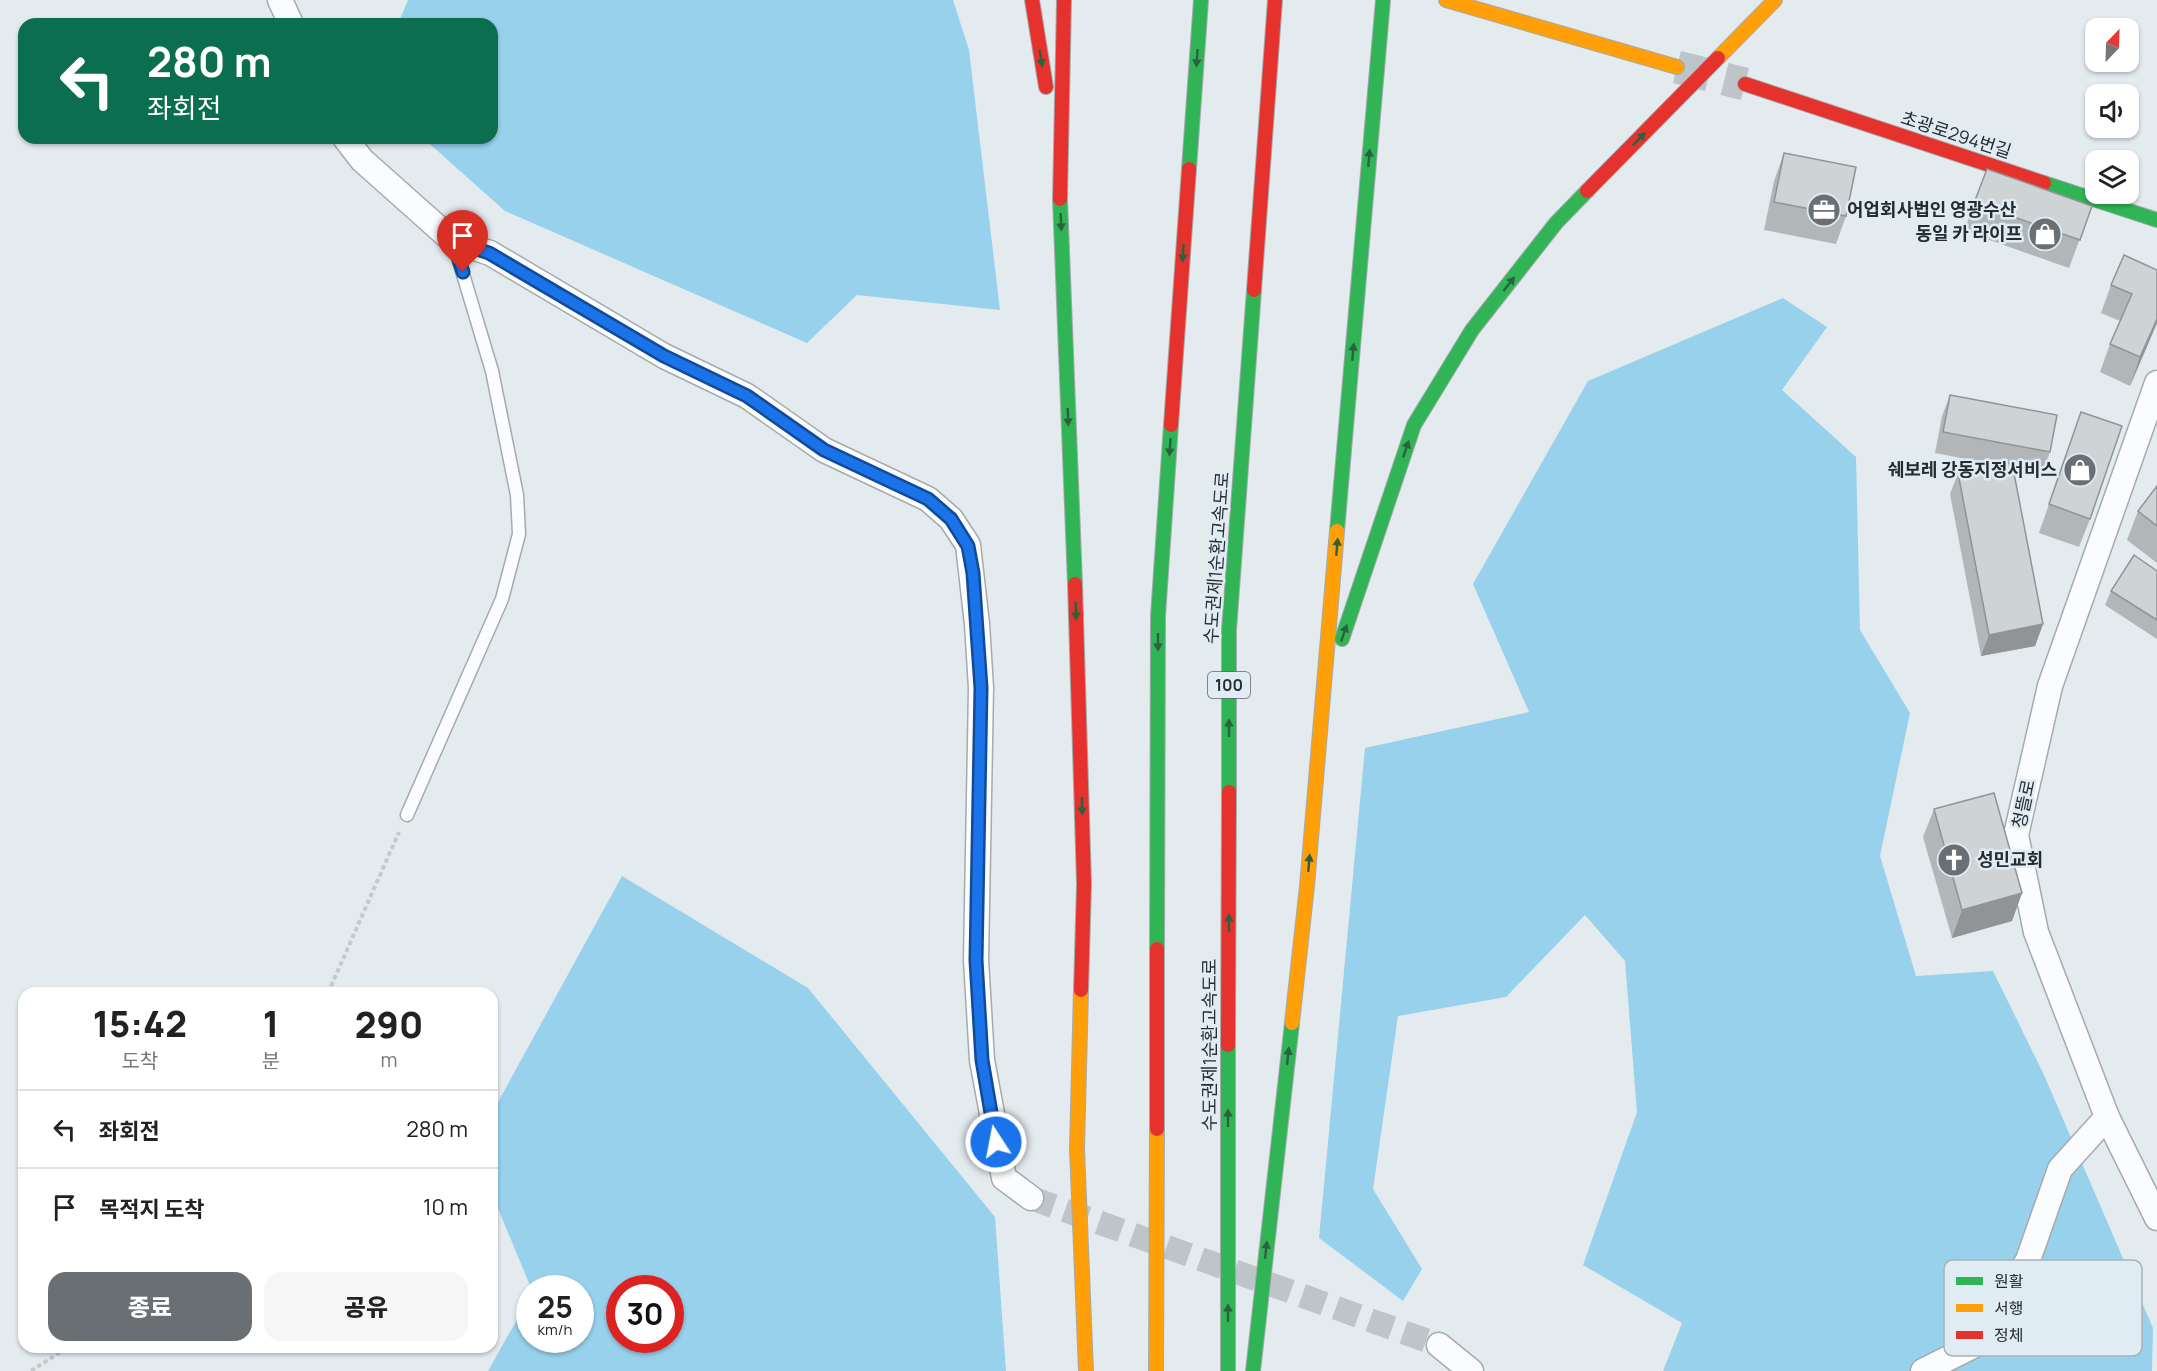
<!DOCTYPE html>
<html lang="ko">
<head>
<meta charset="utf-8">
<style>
  :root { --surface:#fff; --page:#f6f6f6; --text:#222; --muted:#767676; --line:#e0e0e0; --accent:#696f72 }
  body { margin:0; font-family:Manrope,"Noto Sans KR",sans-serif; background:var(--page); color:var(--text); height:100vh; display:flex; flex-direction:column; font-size:22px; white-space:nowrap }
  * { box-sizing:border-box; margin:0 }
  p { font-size:20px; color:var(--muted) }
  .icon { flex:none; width:33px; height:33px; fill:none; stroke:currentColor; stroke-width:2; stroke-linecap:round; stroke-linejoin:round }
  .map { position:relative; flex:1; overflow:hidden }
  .panel { position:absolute; left:18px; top:987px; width:480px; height:366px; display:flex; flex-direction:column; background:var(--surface); border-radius:18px; box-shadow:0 2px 4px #0004 }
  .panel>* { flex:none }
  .banner { position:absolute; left:18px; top:18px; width:480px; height:126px; border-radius:18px; box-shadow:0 2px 4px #0004; background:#0b6e4f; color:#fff; overflow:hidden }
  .needle { width:39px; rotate:23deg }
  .tools { position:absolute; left:2085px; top:18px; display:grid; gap:12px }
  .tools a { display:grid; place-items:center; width:54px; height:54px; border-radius:12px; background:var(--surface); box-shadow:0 2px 4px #0004; font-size:30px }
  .speed { position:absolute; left:516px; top:1275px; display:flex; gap:12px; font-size:30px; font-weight:700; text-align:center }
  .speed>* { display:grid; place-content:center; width:78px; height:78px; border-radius:50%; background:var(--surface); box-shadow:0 2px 4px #0004; line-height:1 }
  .speed small { font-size:15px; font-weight:400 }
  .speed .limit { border:9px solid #d22; background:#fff; color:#111 }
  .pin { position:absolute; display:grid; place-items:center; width:51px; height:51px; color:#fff; margin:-62px -26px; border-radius:50% 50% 50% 0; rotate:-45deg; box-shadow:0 0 6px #0007 }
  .pin .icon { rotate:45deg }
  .me { position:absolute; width:66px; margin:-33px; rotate:349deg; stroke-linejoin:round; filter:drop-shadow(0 0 4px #0008) }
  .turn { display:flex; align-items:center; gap:21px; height:126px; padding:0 30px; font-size:27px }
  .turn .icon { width:78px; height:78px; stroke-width:2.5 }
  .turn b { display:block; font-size:42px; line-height:51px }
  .eta { display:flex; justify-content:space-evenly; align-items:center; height:102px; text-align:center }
  .eta b { font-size:36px; font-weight:800; line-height:42px }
  .button { display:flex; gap:12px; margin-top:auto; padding:12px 30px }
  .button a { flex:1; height:69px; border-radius:18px; background:var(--accent); color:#fff; font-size:24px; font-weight:800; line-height:69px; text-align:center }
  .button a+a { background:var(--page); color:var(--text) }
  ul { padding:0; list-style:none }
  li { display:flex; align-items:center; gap:18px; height:78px; padding:0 30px; border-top:2px solid var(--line) }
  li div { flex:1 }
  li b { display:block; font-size:22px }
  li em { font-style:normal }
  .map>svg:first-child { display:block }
  .forest { fill:#98d1ec; fill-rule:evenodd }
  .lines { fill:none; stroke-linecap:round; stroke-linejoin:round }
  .street-tunnel { stroke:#bec5c9; stroke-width:24; stroke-dasharray:24 12; stroke-linecap:butt }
  .secondary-tunnel { stroke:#bec5c9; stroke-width:33; stroke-dasharray:33 16; stroke-linecap:butt }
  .lane-casing { stroke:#a5aaad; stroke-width:15 }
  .street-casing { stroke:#a5aaad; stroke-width:27 }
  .fast-casing { stroke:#a5aaad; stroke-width:16 }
  .slow-casing { stroke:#a5aaad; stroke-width:16 }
  .jam-casing { stroke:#a5aaad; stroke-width:16 }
  .path { stroke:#c6c8ca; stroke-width:4; stroke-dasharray:4.5 3; stroke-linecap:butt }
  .lane { stroke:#fbfcfd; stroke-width:12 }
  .street { stroke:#fbfcfd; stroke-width:24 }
  .fast { stroke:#30b455; stroke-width:14 }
  .slow { stroke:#ff9f0a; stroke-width:14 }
  .jam { stroke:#e5322d; stroke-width:14 }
  .wall { fill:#b1b6b8 }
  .shaded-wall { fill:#909496 }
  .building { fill:#ced4d6; stroke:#909496; stroke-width:1.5 }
  .oneway { fill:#2b623e }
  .route-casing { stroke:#114b97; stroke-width:15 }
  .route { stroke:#1a73e8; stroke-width:10 }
  .labels { text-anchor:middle; stroke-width:5; stroke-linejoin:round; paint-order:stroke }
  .shield { fill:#dfecf4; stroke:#5e666a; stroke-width:1.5 }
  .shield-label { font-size:16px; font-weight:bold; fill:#272c2f }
  .street-label { font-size:18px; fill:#272c2f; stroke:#dfecf4 }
  .poi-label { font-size:18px; font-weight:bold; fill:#272c2f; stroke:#dfecf4; text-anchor:start }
  .key { fill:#dfecf4; stroke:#a8b2b9; stroke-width:1.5 }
  .key-label { font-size:16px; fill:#272c2f }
</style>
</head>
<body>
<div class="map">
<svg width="2157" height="1371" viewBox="0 0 2157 1371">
  <rect width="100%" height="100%" fill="#e4ebef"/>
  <g class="forest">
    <path d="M408,0H953L969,50L1000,310L857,295L807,343L505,211L423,138H492V24H398Z"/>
    <path d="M1783,298L1827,327L1782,390L1856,457L1860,630L1910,713L1880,856L1916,976L1993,971L2044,1075L2153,1328L2152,1371H1663L1682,1323L1583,1265L1637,1112L1625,961L1585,915L1506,997L1398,1016L1373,1189L1422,1269L1403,1301L1319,1238L1365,748L1529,712L1473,584L1588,381Z"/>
    <path d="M622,876L808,988L995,1217L1006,1371H488L529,1298L530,1340H580V1288H531L492,1194V1113ZM620,1288H670V1340H620Z"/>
  </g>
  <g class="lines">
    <path class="street-tunnel" d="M1031,1198L1439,1345"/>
    <path class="secondary-tunnel" d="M1677,67L1745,84"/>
    <defs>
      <path id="lane" d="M407,815L502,599L519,534L517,495L492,371L453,241"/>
      <g id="street">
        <path d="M280,0L291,24"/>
        <path d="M345,138L362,160L453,241L490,253L664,356L747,396L824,450L928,499L951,519L968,545L977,624L981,688L976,960L982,1060L1004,1178L1031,1198"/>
        <path d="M2157,383L2050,686L2016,835L2036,932L2107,1117L2157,1218"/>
        <path d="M1439,1345L1471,1371"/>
        <path d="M1923,1371L1975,1345L2028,1260L2060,1169L2107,1117"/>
      </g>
      <g id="fast">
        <path d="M1189,169L1201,0"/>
        <path d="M2044,183L2157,220"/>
        <path d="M1060,199L1075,584"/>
        <path d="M1337,531L1383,0"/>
        <path d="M1342,639L1414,425L1472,330L1556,223L1587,191"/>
        <path d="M1229,792V630L1254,290"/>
        <path d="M1157,949L1158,616L1171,425"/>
        <path d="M1228,1371V1045"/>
        <path d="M1253,1371L1292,1023"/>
      </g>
      <g id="slow">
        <path d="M1446,0L1677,67"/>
        <path d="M1718,58L1775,0"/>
        <path d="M1081,990L1077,1149L1086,1371"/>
        <path d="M1292,1023L1307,886L1337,531"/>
        <path d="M1156,1371L1157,1129"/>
      </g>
      <g id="jam">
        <path d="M1032,0L1046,87"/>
        <path d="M1745,84L2044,183"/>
        <path d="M1587,191L1718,58"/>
        <path d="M1060,199L1064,0"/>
        <path d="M1254,290L1275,0"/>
        <path d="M1171,425L1189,169"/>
        <path d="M1075,584L1084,884L1081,990"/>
        <path d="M1228,1045L1229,792"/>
        <path d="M1157,1129V949"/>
      </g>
    </defs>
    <use href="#lane" class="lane-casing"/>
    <use href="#street" class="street-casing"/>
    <use href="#fast" class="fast-casing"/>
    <use href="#slow" class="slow-casing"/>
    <use href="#jam" class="jam-casing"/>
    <g class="path">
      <path d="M328,993L399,832"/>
      <path d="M31,1371L68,1347"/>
    </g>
    <use href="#lane" class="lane"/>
    <use href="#street" class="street"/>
    <use href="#fast" class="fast"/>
    <use href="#slow" class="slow"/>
    <use href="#jam" class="jam"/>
  </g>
  <g class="wall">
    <path d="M1784,153L1846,216L1836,244L1764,230L1774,181Z"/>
    <path d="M1987,169L2092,206L2069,268L1964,231Z"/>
    <path d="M2124,255L2157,323L2130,386L2100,372L2110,344L2120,321L2101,313L2111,285Z"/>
    <path d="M1950,395L2050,452L2042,474L2013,468L2043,624L2035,646L1981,656L1950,494L1958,473L1997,465L1935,453L1942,416Z"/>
    <path d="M2071,440L2090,519L2079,547L2039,533Z"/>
    <path d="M2157,486V563L2127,540L2138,511Z"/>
    <path d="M2157,571V639L2105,605L2111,591Z"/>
    <path d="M1934,809L2022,893L2012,921L1952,938L1923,837Z"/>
  </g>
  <g class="shaded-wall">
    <path d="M2157,319V323L2130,386L2140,357Z"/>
    <path d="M2043,624L2035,646L1981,656L1989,635Z"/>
    <path d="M2022,893L2012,921L1952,938L1962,910Z"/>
  </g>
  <g class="building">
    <path d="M1784,153L1856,167L1846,216L1774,202Z"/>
    <path d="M1987,169L2092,206L2080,240L1974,203Z"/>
    <path d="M2124,255L2157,270V319L2140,357L2110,344L2132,294L2111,285Z"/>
    <path d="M1950,395L2057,415L2050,452L1943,432Z"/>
    <path d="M2081,412L2122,426L2090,519L2049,504Z"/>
    <path d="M2012,463L2043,624L1989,635L1958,473Z"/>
    <path d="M2157,486V526L2138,511Z"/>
    <path d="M2134,555L2157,571V620L2111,591Z"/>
    <path d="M1994,793L2022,893L1962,910L1934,809Z"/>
  </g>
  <defs><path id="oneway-solid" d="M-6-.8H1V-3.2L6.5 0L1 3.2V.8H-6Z" transform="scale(1.5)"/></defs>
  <g class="oneway">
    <use href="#oneway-solid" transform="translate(1041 58) rotate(81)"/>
    <use href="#oneway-solid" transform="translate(1197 58) rotate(94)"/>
    <use href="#oneway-solid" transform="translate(1639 139) rotate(-46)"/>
    <use href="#oneway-solid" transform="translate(1369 158) rotate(-85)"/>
    <use href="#oneway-solid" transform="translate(1061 222) rotate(88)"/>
    <use href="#oneway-solid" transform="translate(1183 253) rotate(94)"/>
    <use href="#oneway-solid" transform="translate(1509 284) rotate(-52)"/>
    <use href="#oneway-solid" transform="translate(1353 352) rotate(-85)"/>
    <use href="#oneway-solid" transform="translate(1068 417) rotate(88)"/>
    <use href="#oneway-solid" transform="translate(1170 447) rotate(94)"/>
    <use href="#oneway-solid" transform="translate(1406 449) rotate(-71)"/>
    <use href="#oneway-solid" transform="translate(1337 547) rotate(-85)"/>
    <use href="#oneway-solid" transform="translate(1076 611) rotate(88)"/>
    <use href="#oneway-solid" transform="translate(1344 633) rotate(-71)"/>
    <use href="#oneway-solid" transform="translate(1158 642) rotate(90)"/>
    <use href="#oneway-solid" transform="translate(1229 728) rotate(-90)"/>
    <use href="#oneway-solid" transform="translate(1082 806) rotate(89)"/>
    <use href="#oneway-solid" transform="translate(1309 863) rotate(-85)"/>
    <use href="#oneway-solid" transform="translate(1229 923) rotate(-90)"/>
    <use href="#oneway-solid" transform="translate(1288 1056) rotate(-84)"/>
    <use href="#oneway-solid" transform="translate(1228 1118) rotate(-90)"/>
    <use href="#oneway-solid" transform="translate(1266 1250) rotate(-84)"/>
    <use href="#oneway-solid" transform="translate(1228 1313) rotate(-90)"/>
  </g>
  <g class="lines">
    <defs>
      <path id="route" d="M463,272L453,241L489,253L664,356L747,396L824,450L928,499L951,519L968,546L973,573L981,688L976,960L982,1060L996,1142"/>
    </defs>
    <use href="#route" class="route-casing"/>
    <use href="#route" class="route"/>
  </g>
  <defs>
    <symbol id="office-disc" viewBox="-11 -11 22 22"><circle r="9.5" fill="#696f72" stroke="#dfecf4"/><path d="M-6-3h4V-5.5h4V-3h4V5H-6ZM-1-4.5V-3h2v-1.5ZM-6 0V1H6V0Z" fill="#fff"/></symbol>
    <symbol id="shop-disc" viewBox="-11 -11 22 22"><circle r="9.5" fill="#696f72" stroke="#dfecf4"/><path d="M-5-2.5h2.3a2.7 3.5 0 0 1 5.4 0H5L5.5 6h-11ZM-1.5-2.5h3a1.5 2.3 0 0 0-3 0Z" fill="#fff"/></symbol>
    <symbol id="church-disc" viewBox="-11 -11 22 22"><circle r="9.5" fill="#696f72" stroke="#dfecf4"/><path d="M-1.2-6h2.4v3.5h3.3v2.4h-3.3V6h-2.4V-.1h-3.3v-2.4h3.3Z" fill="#fff"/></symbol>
  </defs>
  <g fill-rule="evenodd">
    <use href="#office-disc" x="1805" y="191" width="38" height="38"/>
    <use href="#shop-disc" x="2026" y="215" width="38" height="38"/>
    <use href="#shop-disc" x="2061" y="451" width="38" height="38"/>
    <use href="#church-disc" x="1935" y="841" width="38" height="38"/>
  </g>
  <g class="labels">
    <rect class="shield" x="1208" y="672" width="42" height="26" rx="4.5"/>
    <g class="shield-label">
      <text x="1229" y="691">100</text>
    </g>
    <g class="street-label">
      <text transform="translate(1956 135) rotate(18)" y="6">초광로294번길</text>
      <text transform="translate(1217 558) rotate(-86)" y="6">수도권제1순환고속도로</text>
      <text transform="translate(2024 804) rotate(-78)" y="6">청뜰로</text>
      <text transform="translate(1210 1045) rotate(-90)" y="6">수도권제1순환고속도로</text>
    </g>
    <g class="poi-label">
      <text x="1847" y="216">어업회사법인 영광수산</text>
      <text x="2022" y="240" text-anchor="end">동일 카 라이프</text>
      <text x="2057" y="476" text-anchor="end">쉐보레 강동지정서비스</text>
      <text x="1977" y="866">성민교회</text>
    </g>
  </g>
  <rect x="1944" y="1260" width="198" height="96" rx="9" class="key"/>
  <rect x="1956" y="1277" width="27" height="8" fill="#30b455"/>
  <rect x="1956" y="1304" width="27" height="8" fill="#ff9f0a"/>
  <rect x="1956" y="1331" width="27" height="8" fill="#e5322d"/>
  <g class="key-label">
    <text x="1994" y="1287">원활</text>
    <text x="1994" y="1314">서행</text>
    <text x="1994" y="1341">정체</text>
  </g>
</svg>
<div class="tools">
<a><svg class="needle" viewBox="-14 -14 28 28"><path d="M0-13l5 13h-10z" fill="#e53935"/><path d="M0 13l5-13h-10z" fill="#767676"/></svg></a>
<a><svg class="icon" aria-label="sound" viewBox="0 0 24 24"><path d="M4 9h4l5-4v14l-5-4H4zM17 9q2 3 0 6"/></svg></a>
<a><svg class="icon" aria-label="layers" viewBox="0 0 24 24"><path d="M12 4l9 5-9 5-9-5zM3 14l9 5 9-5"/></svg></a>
</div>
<div class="speed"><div>25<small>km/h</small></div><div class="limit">30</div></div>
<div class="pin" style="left:463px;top:272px;background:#d93025"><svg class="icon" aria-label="arrive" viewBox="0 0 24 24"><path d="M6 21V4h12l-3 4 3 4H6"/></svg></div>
<svg class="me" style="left:996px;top:1142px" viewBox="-20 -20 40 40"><circle r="17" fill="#1a73e8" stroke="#fff" stroke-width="3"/><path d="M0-11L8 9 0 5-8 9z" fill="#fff"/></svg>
<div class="banner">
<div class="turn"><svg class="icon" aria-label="left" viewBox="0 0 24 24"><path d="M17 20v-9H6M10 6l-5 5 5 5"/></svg><div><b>280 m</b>좌회전</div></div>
</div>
<section class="panel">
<div class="eta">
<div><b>15:42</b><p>도착</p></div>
<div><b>1</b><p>분</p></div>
<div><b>290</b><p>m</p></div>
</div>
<ul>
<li><svg class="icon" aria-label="left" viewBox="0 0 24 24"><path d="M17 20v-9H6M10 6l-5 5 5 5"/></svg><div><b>좌회전</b></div><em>280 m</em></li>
<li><svg class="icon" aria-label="arrive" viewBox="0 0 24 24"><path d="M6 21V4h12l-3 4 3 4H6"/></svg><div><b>목적지 도착</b></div><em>10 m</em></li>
</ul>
<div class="button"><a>종료</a><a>공유</a></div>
</section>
</div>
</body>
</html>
